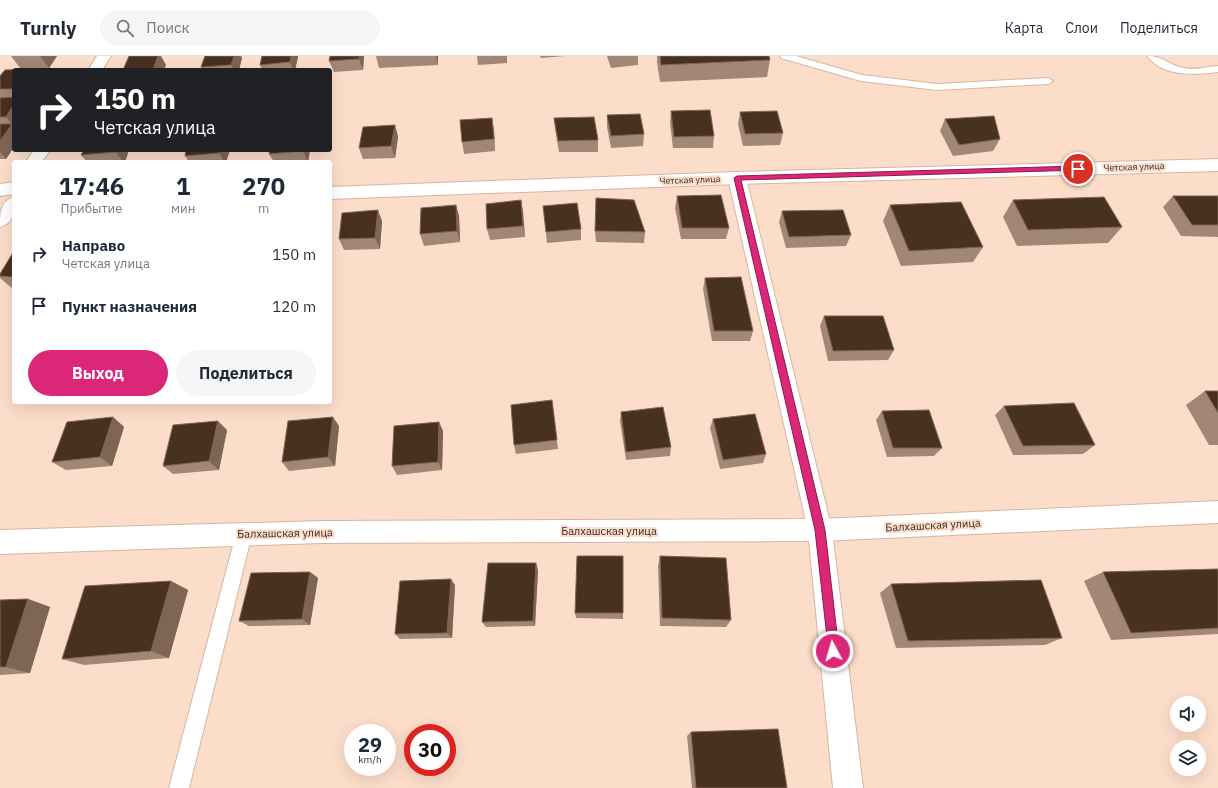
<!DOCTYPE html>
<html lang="ru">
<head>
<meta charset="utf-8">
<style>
  :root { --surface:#fff; --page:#f6f6f7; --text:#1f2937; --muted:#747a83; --line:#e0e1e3; --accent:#db2777 }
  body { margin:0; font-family:"IBM Plex Sans",sans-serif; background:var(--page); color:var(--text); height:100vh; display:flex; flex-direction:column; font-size:15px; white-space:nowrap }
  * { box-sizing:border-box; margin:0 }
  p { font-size:13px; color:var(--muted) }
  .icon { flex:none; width:22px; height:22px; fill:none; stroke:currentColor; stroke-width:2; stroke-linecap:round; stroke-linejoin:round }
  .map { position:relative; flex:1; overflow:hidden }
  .side { position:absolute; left:12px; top:104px; width:320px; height:244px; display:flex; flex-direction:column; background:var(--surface); border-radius:4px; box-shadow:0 4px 16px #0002 }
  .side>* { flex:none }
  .guide { position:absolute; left:12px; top:12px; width:320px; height:84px; border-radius:4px; box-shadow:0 4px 16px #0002; background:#202124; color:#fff; overflow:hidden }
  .controls { position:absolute; left:1170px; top:640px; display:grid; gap:8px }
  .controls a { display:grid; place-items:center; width:36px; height:36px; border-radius:50%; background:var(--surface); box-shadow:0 4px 16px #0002; font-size:20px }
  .speed { position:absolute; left:344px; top:668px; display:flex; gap:8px; font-size:20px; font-weight:700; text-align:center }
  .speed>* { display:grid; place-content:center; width:52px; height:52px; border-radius:50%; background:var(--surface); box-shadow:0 4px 16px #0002; line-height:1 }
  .speed small { font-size:10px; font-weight:400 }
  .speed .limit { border:6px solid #d22; background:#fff; color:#111 }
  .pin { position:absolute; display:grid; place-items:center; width:34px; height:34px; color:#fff; margin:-17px; border:2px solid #fff; border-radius:50%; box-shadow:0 1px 4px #0007 }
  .me { position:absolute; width:44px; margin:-22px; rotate:354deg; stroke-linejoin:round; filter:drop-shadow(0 0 3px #0008) }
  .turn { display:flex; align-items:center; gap:14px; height:84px; padding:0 16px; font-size:18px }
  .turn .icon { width:52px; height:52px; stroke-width:2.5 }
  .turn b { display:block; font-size:28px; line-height:34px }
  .eta { display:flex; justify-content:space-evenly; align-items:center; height:68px; text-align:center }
  .eta b { font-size:24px; font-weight:800; line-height:28px }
  .cta { display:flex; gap:8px; margin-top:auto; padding:8px 16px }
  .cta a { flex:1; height:46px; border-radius:24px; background:var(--accent); color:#fff; font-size:16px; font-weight:800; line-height:46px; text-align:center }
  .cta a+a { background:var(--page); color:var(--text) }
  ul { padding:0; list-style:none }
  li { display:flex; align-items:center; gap:12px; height:52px; padding:0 16px }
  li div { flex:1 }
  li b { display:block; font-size:15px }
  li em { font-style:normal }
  header { display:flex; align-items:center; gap:24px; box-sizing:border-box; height:56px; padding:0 20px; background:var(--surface); border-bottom:1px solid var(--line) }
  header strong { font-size:19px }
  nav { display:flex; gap:22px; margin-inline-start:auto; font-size:14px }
  .search { width:280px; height:36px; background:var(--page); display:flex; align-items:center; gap:10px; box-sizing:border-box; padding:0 14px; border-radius:22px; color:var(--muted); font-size:15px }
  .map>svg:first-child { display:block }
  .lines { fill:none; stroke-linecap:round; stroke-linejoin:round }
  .lane-casing { stroke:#d4b6a3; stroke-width:2 }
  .street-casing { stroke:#d4b6a3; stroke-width:2 }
  .secondary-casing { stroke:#d4b6a3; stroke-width:2 }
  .lane { fill:#fff; fill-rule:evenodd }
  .street { fill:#fff; fill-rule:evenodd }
  .secondary { fill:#fff; fill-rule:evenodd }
  .wall { fill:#a28776 }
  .shaded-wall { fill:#7f6554 }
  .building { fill:#493122; stroke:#7f6554 }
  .route { fill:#db2777; stroke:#8e194d }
  .labels { text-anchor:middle; stroke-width:4; stroke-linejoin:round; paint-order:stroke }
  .far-street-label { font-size:9px; fill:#372b24; stroke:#fcddca }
  .street-label { font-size:11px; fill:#372b24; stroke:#fcddca }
</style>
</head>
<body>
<header>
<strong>Turnly</strong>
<div class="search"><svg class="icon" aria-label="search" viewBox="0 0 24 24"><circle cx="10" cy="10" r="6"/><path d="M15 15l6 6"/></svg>Поиск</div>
<nav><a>Карта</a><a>Слои</a><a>Поделиться</a></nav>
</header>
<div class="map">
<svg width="1218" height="732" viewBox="0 0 1218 732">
  <rect width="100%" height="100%" fill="#fcddca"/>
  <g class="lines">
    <defs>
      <g id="lane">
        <path d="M780,0H796L862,19L937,28L1048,22L1053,25L1048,28L937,34L861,25L781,2Z"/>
        <path d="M1147,0C1164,0 1165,7 1180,11C1191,15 1206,11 1218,10V16C1194,19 1164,21 1147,0Z"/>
        <path d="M244,470L250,472L252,478L189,732H169L236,478L238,472Z"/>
      </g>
      <path id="street" d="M737,116L743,118L746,122L832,474L863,732H833L808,474L728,122L731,118Z"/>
      <g id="secondary">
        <path d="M97,0H111L102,14H88Z"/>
        <path d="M34,94H50L42,106H26Z"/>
        <path d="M1218,103V115L737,128L330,143V131L737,116Z"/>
        <path d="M14,126V138L0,140V128Z"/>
        <path d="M14,141C14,154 15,167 0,171C0,158 0,145 14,141Z"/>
        <path d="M1218,445V467L820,485L321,487L0,498V474L321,465L820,463Z"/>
      </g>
    </defs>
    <use href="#lane" class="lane-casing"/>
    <use href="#street" class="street-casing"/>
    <use href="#secondary" class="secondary-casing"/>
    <use href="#lane" class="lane"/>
    <use href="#street" class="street"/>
    <use href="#secondary" class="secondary"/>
  </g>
  <g class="wall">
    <path d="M11,0H57L49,12H20Z"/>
    <path d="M205,0H241L242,2L239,14H203L201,11Z"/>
    <path d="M262,0H298L295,14H263L260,9Z"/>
    <path d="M364,0L363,14L334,16L329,5Z"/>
    <path d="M376,0H438V9L379,12Z"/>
    <path d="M477,0H507V7L478,9Z"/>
    <path d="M540,0H565L541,2Z"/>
    <path d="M607,0H638V9L611,12Z"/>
    <path d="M657,0H769L770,4L767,21L660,26L657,6Z"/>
    <path d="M36,13L37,14H14V91L6,103H0V20L5,14Z"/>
    <path d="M671,55L714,80L713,92H673L670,67Z"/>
    <path d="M740,56L783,77L780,89L743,90L738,68Z"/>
    <path d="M607,59L644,78L643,90L611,92L607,71Z"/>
    <path d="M554,62L598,84V96H559L555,73Z"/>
    <path d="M945,63L1000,83L993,95L953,100L940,75Z"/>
    <path d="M395,69L398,81L395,102L363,103L359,92Z"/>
    <path d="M494,74L495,95L464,98L462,86Z"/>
    <path d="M84,94H129L125,106H87L81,99Z"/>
    <path d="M230,94L226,106H189L185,100Z"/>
    <path d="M310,94L308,106H274L269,98Z"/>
    <path d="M677,140L729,172L726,183H681L675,152Z"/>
    <path d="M1173,140H1218V181L1181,180L1163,151Z"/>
    <path d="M521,144L525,181L490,184L487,173Z"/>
    <path d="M1013,144L1122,171L1108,187L1017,190L1003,161Z"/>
    <path d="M456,149L459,160L460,186L424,190L420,178Z"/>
    <path d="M890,149L983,191L973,206L901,210L883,165Z"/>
    <path d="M543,150L581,173V184L547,187Z"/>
    <path d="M782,155L851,179L846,190L786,192L779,166Z"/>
    <path d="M382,165L380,193L344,194L339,183Z"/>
    <path d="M595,175L645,176L644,187L596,186Z"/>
    <path d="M14,195V234L0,222V218Z"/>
    <path d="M705,222L753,275L750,285H712L703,233Z"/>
    <path d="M824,260L894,294L888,304L828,305L820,270Z"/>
    <path d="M1205,335H1218V389H1209L1186,349Z"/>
    <path d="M552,344L558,393L516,398L514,389Z"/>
    <path d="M1004,350L1095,389L1083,398L1013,399L995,359Z"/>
    <path d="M882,355L942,392L934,400L887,401L876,364Z"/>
    <path d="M621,356L671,391L670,400L626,404L620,365Z"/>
    <path d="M113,361L124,371L112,410L66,414L52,406Z"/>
    <path d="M713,363L766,398L763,407L720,413L710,372Z"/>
    <path d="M439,366L443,375L442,414L397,419L392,410Z"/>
    <path d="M339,370L335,410L289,415L282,406Z"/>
    <path d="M227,374L219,414L173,418L163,410Z"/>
    <path d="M660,500L731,564L726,571L660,570L658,510Z"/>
    <path d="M1218,513V578L1111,584L1084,525L1103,516Z"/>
    <path d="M538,514L535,570L486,571L482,566Z"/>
    <path d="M310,516L318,522L310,569L249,570L239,565Z"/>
    <path d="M171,525L188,534L169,602L84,609L62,603Z"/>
    <path d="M891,528L1062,582L1045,589L896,592L880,537Z"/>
    <path d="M455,529L452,582L400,583L395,578Z"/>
    <path d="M28,543L50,551L30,617L0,619V544Z"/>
    <path d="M575,557H623V563L576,562Z"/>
    <path d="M691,676L787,732H692L687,680Z"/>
  </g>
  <g class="shaded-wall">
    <path d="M40,0H57L49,12Z"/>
    <path d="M158,0H161L166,9L164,14H153Z"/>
    <path d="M234,0H241L242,2L239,14H234L231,9Z"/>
    <path d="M291,0H298V1L295,14H293L290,6Z"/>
    <path d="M359,0H364L363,14L359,3Z"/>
    <path d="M436,0H438V9Z"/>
    <path d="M14,48V71L6,61Z"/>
    <path d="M492,62L494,74L495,95L494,83Z"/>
    <path d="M12,68L14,71V91L6,103L0,96V85Z"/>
    <path d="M395,69L398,81L395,102L391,90Z"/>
    <path d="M116,94H129L125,106H123L116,96Z"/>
    <path d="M220,94H230L226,106H224L219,97Z"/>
    <path d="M303,94H310L308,106L303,95Z"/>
    <path d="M521,144L523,155L525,181L523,170Z"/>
    <path d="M456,149L459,160L460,186L457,175Z"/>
    <path d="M378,154L382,165L380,193L375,182Z"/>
    <path d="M113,361L124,371L112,410L100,401Z"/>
    <path d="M333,361L339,370L335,410L328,401Z"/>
    <path d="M218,365L227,374L219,414L209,405Z"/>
    <path d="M439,366L443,375L442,414L438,406Z"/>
    <path d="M536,507L538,514L535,570L533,565Z"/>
    <path d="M310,516L318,522L310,569L302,563Z"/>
    <path d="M451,523L455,529L452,582L447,577Z"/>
    <path d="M171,525L188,534L169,602L151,595Z"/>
    <path d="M28,543L50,551L30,617L6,611Z"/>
  </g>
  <g class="building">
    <path d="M129,0H158L153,14H123Z"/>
    <path d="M205,0H234L231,9L201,11Z"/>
    <path d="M262,0H291L290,6L260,9Z"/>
    <path d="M330,0H359V3L329,5Z"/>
    <path d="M660,0H769L770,4L661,9Z"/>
    <path d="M36,13L35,14H14V33H0V20L5,14Z"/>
    <path d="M14,41V48L6,61H0V42Z"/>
    <path d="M710,54L714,80L674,81L671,55Z"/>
    <path d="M777,55L783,77L745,78L740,56Z"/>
    <path d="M640,58L644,78L611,80L607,59Z"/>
    <path d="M994,60L1000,83L959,89L945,63Z"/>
    <path d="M594,61L598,84L558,85L554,62Z"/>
    <path d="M492,62L494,83L462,86L460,64Z"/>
    <path d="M0,68H12L0,85Z"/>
    <path d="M395,69L391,90L359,92L363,71Z"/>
    <path d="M84,94H116V96L81,99Z"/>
    <path d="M186,94H220L219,97L185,100Z"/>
    <path d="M270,94H303V95L269,98Z"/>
    <path d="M721,139L729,172H682L677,140Z"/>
    <path d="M1173,140H1218V169H1192Z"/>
    <path d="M1104,141L1122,171L1028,174L1013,144Z"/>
    <path d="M596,142L634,144L645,176L595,175Z"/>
    <path d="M521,144L523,170L487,173L486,148Z"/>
    <path d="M961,146L983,191L909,195L890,149Z"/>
    <path d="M577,147L581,173L546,176L543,150Z"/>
    <path d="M456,149L457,175L420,178L421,152Z"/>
    <path d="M378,154L375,182L339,183L342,157Z"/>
    <path d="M843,154L851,179L789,181L782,155Z"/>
    <path d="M14,195V221L0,220V218Z"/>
    <path d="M741,221L753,275H714L705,222Z"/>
    <path d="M824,260H883L894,294L833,295Z"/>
    <path d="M1205,335H1218V357Z"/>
    <path d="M552,344L557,384L514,389L511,349Z"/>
    <path d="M1074,347L1095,389L1023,390L1004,350Z"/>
    <path d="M663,351L671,391L626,396L621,356Z"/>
    <path d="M929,354L942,392H893L882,355Z"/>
    <path d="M755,358L766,398L723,404L713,363Z"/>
    <path d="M113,361L100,401L52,406L67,366Z"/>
    <path d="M333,361L328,401L282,406L288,365Z"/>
    <path d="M218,365L209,405L163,410L173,369Z"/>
    <path d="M439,366L438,406L392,410L394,370Z"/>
    <path d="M577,500H623V557H575Z"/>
    <path d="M660,500L726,502L731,564L662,562Z"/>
    <path d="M488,507H536L533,565L482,566Z"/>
    <path d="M1218,513V572L1131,577L1103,516Z"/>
    <path d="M310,516L302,563L239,565L251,517Z"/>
    <path d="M451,523L447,577L395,578L400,525Z"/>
    <path d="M1041,524L1062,582L908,585L891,528Z"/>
    <path d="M171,525L151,595L62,603L85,530Z"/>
    <path d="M28,543L6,611H0V544Z"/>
    <path d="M778,673L787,732H696L691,676Z"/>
  </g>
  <path class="route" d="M1078,110L1082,113L1081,114L741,124L825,474L839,595L837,599L833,601L829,599L815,474L734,122L737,120Z"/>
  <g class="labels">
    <g class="far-street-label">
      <text transform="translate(1134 111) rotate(-2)" y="3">Четская улица</text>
      <text transform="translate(690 124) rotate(-2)" y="3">Четская улица</text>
    </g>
    <g class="street-label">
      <text transform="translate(933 469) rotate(-3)" y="4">Балхашская улица</text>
      <text x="609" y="479">Балхашская улица</text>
      <text transform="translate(285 477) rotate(-1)" y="4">Балхашская улица</text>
    </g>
  </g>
</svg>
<div class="controls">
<a><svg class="icon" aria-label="sound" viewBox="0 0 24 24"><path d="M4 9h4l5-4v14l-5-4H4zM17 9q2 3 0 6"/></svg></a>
<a><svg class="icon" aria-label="layers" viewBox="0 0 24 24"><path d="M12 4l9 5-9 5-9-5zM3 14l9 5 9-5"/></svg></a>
</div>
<div class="speed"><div>29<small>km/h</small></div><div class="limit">30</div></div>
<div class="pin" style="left:1078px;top:113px;background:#d93025"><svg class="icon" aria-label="arrive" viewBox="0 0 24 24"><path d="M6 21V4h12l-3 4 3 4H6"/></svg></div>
<svg class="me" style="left:833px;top:595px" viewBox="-20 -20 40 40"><circle r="17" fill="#db2777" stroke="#fff" stroke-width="3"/><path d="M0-11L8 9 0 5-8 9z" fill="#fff"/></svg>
<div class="guide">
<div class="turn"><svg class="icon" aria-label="right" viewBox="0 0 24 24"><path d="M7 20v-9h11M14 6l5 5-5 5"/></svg><div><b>150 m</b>Четская улица</div></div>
</div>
<section class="side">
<div class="eta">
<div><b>17:46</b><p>Прибытие</p></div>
<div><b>1</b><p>мин</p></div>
<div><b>270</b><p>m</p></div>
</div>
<ul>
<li><svg class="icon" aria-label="right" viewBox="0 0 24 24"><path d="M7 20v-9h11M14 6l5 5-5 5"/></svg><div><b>Направо</b><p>Четская улица</p></div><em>150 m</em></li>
<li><svg class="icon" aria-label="arrive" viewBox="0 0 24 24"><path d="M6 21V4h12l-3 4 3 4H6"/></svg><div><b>Пункт назначения</b></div><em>120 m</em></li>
</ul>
<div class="cta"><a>Выход</a><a>Поделиться</a></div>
</section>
</div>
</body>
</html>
